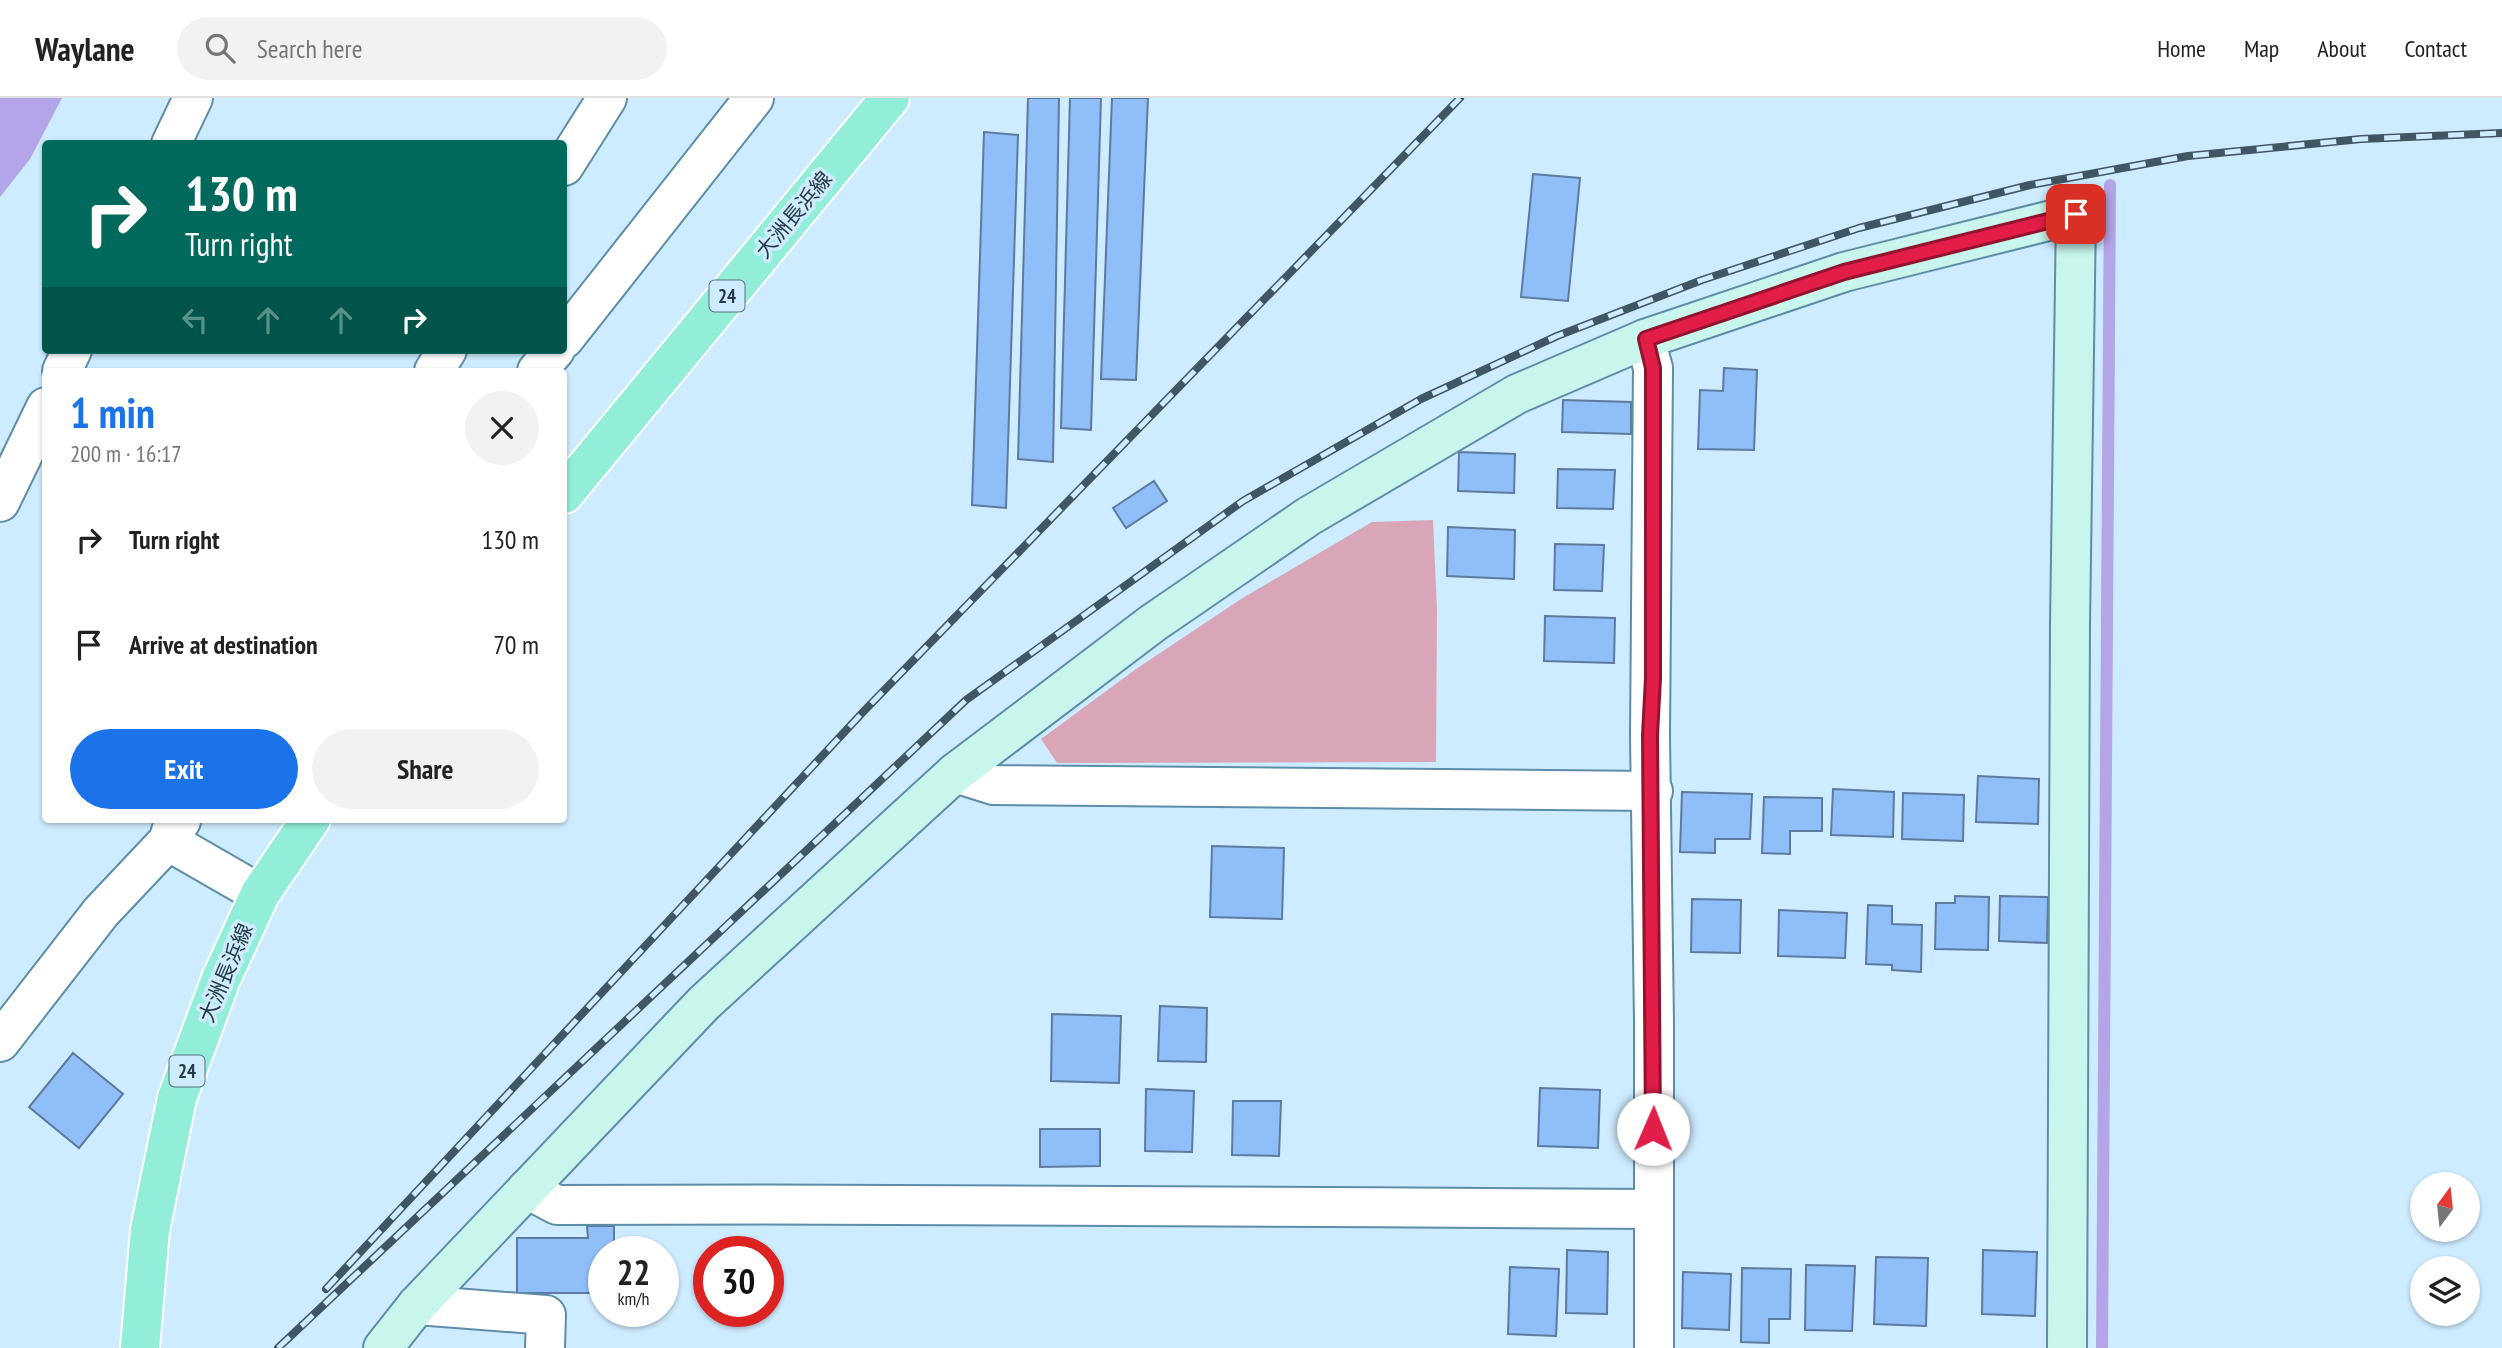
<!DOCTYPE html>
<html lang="en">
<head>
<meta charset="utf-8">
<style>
  :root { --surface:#fff; --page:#f2f2f2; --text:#222; --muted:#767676; --line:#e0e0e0; --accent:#1a73e8 }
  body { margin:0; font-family:"PT Sans Narrow","Noto Sans JP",sans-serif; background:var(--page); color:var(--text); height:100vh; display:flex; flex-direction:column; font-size:26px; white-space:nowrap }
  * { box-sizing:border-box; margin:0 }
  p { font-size:23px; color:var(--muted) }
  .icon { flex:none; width:38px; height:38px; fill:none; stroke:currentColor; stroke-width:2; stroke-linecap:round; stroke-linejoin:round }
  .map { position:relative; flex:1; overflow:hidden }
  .side { position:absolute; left:42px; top:270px; width:525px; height:455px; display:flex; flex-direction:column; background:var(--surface); border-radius:7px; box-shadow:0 2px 5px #0004 }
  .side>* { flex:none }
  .hud { position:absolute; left:42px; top:42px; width:525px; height:214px; border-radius:7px; box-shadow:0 2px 5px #0004; background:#00695c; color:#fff; overflow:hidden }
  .needle { width:46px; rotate:15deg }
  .tools { position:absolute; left:2410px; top:1074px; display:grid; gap:14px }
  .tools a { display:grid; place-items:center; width:70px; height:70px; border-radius:50%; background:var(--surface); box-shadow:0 2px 5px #0004; font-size:35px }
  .speed { position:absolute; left:588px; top:1138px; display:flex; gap:14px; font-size:35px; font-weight:700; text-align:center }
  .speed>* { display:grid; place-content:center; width:91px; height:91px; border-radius:50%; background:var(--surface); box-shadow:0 2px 5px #0004; line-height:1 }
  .speed small { font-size:18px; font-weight:400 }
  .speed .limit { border:10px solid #d22; background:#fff; color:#111 }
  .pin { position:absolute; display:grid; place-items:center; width:60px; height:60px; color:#fff; margin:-30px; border-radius:14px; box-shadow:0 4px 10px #0006 }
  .me { position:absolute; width:77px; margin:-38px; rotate:1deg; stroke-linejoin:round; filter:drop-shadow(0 0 5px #0008) }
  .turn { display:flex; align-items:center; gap:24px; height:147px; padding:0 28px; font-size:32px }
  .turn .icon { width:91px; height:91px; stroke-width:2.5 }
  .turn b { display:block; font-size:49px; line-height:60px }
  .lanes { display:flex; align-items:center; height:66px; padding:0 28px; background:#0003; justify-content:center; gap:35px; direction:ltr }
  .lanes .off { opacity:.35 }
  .round { display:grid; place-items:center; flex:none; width:74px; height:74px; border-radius:37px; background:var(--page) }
  .head { display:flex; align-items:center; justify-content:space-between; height:119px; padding:0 28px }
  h1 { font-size:42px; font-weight:700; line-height:52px; color:var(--accent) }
  .cta { display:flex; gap:14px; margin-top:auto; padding:14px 28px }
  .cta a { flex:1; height:80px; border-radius:42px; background:var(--accent); color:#fff; font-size:28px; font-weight:700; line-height:80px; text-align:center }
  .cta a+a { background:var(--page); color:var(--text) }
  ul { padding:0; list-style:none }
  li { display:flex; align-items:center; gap:21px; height:105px; padding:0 28px }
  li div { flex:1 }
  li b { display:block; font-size:26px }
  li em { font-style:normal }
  header { display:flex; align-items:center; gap:42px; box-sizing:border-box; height:98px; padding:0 35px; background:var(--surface); border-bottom:2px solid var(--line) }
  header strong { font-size:33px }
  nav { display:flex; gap:38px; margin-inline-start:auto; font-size:24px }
  .search { width:490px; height:63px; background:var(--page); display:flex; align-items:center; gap:18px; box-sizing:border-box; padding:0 24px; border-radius:38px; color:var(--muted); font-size:26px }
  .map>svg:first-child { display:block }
  .green { fill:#d9a6b8 }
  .water { fill:#b4a4e8 }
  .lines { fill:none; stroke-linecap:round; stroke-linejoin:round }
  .stream { stroke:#b4a4e8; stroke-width:12 }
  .building { fill:#90bef9; stroke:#5d7aa0; stroke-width:2 }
  .street-casing { stroke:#5d8da9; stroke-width:42 }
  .secondary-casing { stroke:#5d8da9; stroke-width:42 }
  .primary-casing { stroke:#fff; stroke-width:42 }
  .street { stroke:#fff; stroke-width:38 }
  .secondary { stroke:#c9f6ec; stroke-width:38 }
  .primary { stroke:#92eed9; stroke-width:38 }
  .rail-casing { stroke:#405663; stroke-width:8 }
  .rail { stroke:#ceecff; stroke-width:5; stroke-dasharray:16; stroke-linecap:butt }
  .route-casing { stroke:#92132f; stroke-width:18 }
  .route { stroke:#e11d48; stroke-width:12 }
  .labels { text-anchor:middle; stroke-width:7; stroke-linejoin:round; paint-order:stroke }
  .shield { fill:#ceecff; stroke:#586f7d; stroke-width:2 }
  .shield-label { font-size:19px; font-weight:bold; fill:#253945 }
  .street-label { font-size:21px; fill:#253945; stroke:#ceecff }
</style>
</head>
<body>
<header>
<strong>Waylane</strong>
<div class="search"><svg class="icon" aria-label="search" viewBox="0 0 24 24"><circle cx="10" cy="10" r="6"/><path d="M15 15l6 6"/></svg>Search here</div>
<nav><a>Home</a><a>Map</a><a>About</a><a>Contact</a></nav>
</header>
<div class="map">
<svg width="2502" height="1250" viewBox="0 0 2502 1250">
  <rect width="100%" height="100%" fill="#ceecff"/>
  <path class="green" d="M1433,422L1437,511L1436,664L1057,665L1041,641L1136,571L1241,501L1372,424Z"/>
  <path class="water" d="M0,0H62L30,61L0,99Z"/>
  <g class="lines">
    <path class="stream" d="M2102,1250L2110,87"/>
  </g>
  <g class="building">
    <path d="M1028,0H1059L1053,364L1018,361Z"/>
    <path d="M1070,0H1101L1091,332L1061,330Z"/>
    <path d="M1112,0H1148L1136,282L1101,281Z"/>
    <path d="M984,34L1018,37L1006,410L972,407Z"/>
    <path d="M1533,76L1580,80L1568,203L1521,199Z"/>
    <path d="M1724,270L1757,272L1754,352L1698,351L1700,292L1723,293Z"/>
    <path d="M1563,302L1631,304V336L1562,334Z"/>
    <path d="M1459,354L1515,356L1514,395L1458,393Z"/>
    <path d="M1558,371L1615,372L1613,411L1557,410Z"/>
    <path d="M1154,383L1167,403L1126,430L1113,410Z"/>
    <path d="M1448,429L1515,432L1514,481L1447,478Z"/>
    <path d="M1555,446L1604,447L1602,493L1554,492Z"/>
    <path d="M1545,518L1615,520L1614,565L1544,563Z"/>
    <path d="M1978,678L2039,681L2038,726L1976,724Z"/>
    <path d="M1833,691L1894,694L1893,739L1831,737Z"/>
    <path d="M1682,694L1752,696L1750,741H1715V755L1680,754Z"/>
    <path d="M1903,695L1964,697L1963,743L1902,741Z"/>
    <path d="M1764,699L1822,700V733H1790V756L1762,755Z"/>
    <path d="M1212,748L1284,750L1282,821L1210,819Z"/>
    <path d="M1955,798L1989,799L1988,852L1935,851L1936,805H1955Z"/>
    <path d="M2000,798L2048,799L2047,845L1999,843Z"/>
    <path d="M1692,801L1741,802L1740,855L1691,854Z"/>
    <path d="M1868,807L1892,808V826L1922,827L1921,874L1892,872V867L1866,866Z"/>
    <path d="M1779,812L1847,815L1845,860L1778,858Z"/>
    <path d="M1160,908L1207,910L1206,964L1158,963Z"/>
    <path d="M1052,916L1121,918L1119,985L1051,983Z"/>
    <path d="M73,955L123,996L79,1050L29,1009Z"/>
    <path d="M1540,990L1600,992L1598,1050L1538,1048Z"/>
    <path d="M1146,991L1194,993L1192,1054L1145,1053Z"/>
    <path d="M1233,1003H1281L1279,1058L1232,1057Z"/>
    <path d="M1040,1031H1100V1068L1040,1069Z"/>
    <path d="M587,1128H614V1153H604V1195H517V1140H588Z"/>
    <path d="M1567,1152L1608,1154L1607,1216L1566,1215Z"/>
    <path d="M1983,1152L2037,1154L2035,1218L1982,1216Z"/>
    <path d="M1876,1159L1928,1160L1926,1228L1874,1226Z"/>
    <path d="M1806,1167L1855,1168L1852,1233L1805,1232Z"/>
    <path d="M1510,1169L1559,1171L1556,1238L1508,1236Z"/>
    <path d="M1742,1170L1791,1171L1790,1221H1769V1245L1741,1244Z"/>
    <path d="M1683,1174L1731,1176L1729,1232L1682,1230Z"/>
  </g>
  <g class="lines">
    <defs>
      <g id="street">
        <path d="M171,46L193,0"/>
        <path d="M564,68L607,0"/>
        <path d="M564,241L754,0"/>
        <path d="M1645,241L1653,270L1650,637L1654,925V1250"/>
        <path d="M62,273L72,252"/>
        <path d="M434,273L447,252"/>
        <path d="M537,273L555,252"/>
        <path d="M0,404L46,309"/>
        <path d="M955,675L993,687L1653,693"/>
        <path d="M181,723L168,743L260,796"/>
        <path d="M0,944L101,814L168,743L175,721"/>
        <path d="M527,1091L557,1107C922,1105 1287,1109 1652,1111"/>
        <path d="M417,1207L546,1217L545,1250"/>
      </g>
      <path id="secondary" d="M383,1250L417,1207L704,905L955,675L1153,525L1309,418L1517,296L1645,241L1844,174L2076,116L2070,527L2067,1250"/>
      <g id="primary">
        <path d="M564,396L890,0"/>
        <path d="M140,1250L150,1132L177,1000L221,881L260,796L311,721"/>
      </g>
    </defs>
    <use href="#street" class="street-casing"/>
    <use href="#secondary" class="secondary-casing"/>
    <use href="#primary" class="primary-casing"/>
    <use href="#street" class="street"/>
    <use href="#secondary" class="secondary"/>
    <use href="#primary" class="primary"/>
    <defs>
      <g id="rail">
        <path d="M326,1191L864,613L1460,0"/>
        <path d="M278,1250L966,602L1243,403L1421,301L1557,238L1702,182L1859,130L2030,87L2188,58L2361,41L2502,35"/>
      </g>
    </defs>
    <use href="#rail" class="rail-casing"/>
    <use href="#rail" class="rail"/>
  </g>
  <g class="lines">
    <defs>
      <path id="route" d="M1653,1031L1650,637L1653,580V270L1646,241L1844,174L2076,116"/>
    </defs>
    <use href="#route" class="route-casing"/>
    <use href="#route" class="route"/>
  </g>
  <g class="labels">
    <g class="shield">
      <rect x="709.5" y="182.5" width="35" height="31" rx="5"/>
      <rect x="169.5" y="957.5" width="35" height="31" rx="5"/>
    </g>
    <g class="shield-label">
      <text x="727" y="205">24</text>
      <text x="187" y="980">24</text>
    </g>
    <g class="street-label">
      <text transform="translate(794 117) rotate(-50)" y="7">大洲長浜線</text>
      <text transform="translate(226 875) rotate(-67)" y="7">大洲長浜線</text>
    </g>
  </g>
</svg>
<div class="tools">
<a><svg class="needle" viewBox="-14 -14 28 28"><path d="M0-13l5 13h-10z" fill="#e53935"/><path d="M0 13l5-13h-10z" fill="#767676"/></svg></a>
<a><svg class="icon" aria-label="layers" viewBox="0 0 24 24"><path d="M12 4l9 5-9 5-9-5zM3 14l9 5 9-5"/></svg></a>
</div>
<div class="speed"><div>22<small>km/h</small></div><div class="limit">30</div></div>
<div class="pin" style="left:2076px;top:116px;background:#d93025"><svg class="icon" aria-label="arrive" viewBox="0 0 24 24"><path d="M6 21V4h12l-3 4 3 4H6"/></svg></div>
<svg class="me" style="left:1653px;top:1031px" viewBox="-20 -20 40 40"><circle r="19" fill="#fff"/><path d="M0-13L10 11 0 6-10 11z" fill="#e11d48"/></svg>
<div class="hud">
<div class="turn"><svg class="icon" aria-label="right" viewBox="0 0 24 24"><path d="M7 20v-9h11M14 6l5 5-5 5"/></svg><div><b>130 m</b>Turn right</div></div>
<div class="lanes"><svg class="icon off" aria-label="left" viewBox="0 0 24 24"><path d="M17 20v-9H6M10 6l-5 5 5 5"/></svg><svg class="icon off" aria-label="ahead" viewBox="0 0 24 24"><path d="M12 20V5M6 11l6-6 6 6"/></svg><svg class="icon off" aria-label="ahead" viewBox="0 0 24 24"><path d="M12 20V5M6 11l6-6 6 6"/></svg><svg class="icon" aria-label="right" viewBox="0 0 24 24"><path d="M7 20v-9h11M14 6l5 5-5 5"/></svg></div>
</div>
<section class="side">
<div class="head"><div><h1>1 min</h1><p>200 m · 16:17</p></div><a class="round"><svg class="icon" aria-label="close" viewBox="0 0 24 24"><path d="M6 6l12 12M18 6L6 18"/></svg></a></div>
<ul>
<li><svg class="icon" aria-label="right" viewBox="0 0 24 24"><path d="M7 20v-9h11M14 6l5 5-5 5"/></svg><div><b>Turn right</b></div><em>130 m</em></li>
<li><svg class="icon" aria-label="arrive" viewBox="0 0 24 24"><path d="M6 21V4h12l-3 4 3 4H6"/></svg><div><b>Arrive at destination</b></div><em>70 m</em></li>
</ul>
<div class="cta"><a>Exit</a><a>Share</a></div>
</section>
</div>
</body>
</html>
